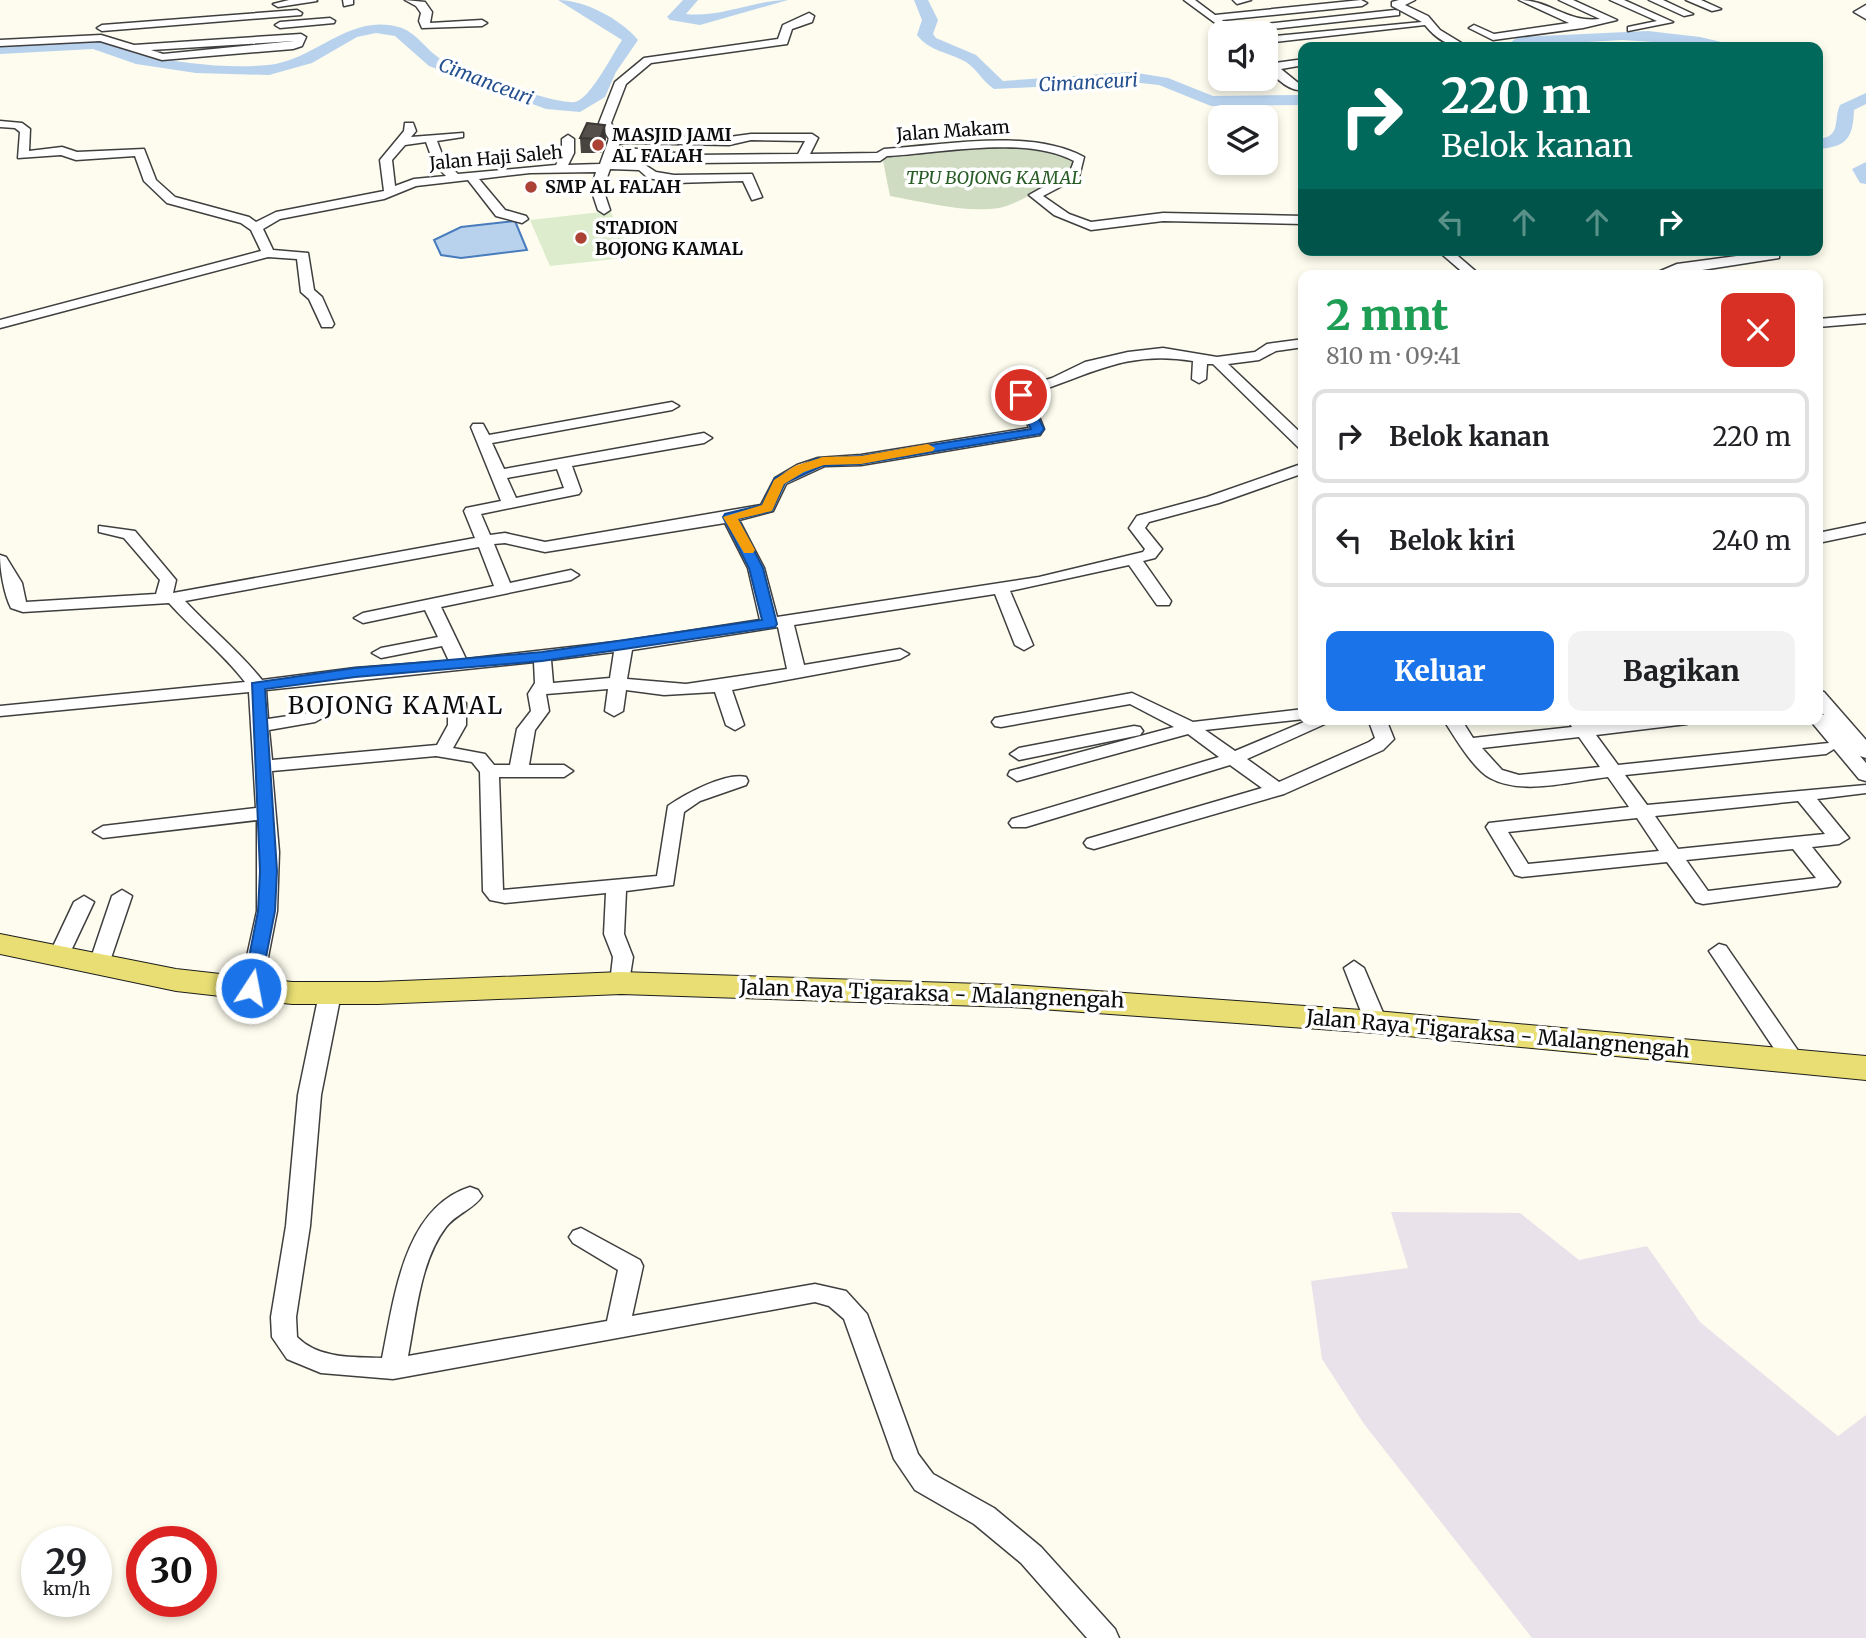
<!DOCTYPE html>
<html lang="id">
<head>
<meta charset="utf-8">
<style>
  :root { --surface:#fff; --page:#f2f2f2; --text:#202124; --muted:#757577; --line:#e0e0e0; --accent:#1a73e8 }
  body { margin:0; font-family:Merriweather,serif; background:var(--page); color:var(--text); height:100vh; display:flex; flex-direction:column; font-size:26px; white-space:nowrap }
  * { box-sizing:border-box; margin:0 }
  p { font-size:23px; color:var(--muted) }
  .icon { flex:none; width:38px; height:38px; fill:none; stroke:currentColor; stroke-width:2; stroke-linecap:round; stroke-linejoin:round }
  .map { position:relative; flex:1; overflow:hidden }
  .details { position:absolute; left:1298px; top:270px; width:525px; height:455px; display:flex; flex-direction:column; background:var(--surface); border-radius:14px; box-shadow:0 4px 10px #0003 }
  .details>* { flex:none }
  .hud { position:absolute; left:1298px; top:42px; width:525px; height:214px; border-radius:14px; box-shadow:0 4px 10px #0003; background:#00695c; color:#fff; overflow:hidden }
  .buttons { position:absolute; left:1208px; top:21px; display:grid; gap:14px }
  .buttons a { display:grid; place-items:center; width:70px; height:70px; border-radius:14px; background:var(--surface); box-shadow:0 4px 10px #0003; font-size:35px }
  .speed { position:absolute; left:21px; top:1526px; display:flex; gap:14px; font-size:35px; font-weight:700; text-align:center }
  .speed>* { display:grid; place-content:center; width:91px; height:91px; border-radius:50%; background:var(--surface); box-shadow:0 4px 10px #0003; line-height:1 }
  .speed small { font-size:18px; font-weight:400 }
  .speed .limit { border:10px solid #d22; background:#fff; color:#111 }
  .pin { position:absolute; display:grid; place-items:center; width:60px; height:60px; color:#fff; margin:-30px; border:4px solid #fff; border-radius:50%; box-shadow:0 2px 7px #0007 }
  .me { position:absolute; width:77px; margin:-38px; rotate:11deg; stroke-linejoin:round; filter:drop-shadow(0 0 5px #0008) }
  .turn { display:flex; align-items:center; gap:24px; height:147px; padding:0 28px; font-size:32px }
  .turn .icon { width:91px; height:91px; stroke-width:2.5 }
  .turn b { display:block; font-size:49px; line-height:60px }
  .lanes { display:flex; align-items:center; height:66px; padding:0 28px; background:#0003; justify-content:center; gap:35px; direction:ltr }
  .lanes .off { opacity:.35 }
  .round { display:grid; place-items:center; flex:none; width:74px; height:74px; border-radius:14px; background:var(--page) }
  .overview { display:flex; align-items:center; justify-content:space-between; height:119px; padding:0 28px }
  h1 { font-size:42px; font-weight:800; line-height:52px; color:#1e9e55 }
  .primary-button { display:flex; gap:14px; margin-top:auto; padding:14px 28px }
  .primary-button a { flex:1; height:80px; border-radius:14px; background:var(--accent); color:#fff; font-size:28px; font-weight:800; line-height:80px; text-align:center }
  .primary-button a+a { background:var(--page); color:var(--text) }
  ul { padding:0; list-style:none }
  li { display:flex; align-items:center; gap:21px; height:94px; margin:0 14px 10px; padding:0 14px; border:4px solid var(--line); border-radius:14px }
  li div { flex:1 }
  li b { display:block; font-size:26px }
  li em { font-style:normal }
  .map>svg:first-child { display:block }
  .industrial { fill:#eae2ea }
  .cemetery { fill:#cfdcc1 }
  .pitch { fill:#dceccc }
  .water { fill:#b8d2ee; stroke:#487cbd; stroke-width:2 }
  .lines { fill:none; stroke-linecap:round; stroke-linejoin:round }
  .river { fill:#b8d2ee; fill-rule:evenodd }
  .street-casing { stroke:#3f3f3f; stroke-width:3 }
  .primary-casing { stroke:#1d1d1d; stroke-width:2 }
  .street { fill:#fff; fill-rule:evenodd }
  .primary { fill:#e8de73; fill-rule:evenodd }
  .wall { fill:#484440 }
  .shaded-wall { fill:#3b3734 }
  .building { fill:#544f4a; stroke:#3b3734; stroke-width:2 }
  .route { fill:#1a73e8; stroke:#114b97; stroke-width:2 }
  .slow { fill:#f59e0b }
  .poi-dot { fill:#ab4235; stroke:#fff; stroke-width:2.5 }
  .labels { text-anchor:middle; stroke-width:7; stroke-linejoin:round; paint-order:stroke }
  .far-street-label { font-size:18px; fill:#0c0c0c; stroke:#fff }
  .far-poi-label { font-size:18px; font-weight:bold; fill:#0c0c0c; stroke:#fff; text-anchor:start }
  .far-park-label { font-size:18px; font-style:italic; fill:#275c25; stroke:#fff }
  .far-water-label { font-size:19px; font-style:italic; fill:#25508f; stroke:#fff }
  .street-label { font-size:21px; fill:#0c0c0c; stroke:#fff }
  .quarter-label { font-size:24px; letter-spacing:2px; fill:#0c0c0c; stroke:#fff }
</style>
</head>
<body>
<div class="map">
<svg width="1866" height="1638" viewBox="0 0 1866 1638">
  <rect width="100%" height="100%" fill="#fdfcee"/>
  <path class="industrial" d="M1391,1212L1520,1213L1579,1260L1647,1246L1700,1322L1838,1436L1866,1415V1638H1532L1364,1424L1322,1359L1311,1281L1408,1268Z"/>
  <path class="cemetery" d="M1016,147C1037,153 1055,149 1074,160L1071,170C1053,181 1018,205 999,208C964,213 924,202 890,196L883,161L886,155Z"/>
  <path class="pitch" d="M610,211L633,257L550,266L530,220Z"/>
  <path class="water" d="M515,221L527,250L461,258L441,255L434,240L461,227Z"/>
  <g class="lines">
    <g class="river">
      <path d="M558,0C584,0 621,19 638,40L616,72L605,97L580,112L546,109L429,66L395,36L376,33L357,37L312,63L269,75L196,73L136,64L93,49L0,54V44C30,43 65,36 96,40C111,41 126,52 141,55C180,63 228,69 268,65C317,60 350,11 402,28C416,33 427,50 439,58C456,70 555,105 575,102C590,99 612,55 622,40Z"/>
      <path d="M683,0H698L686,14C720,18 754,0 788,0L700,25L670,20L667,17Z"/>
      <path d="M914,0H928L938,20L933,34L936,38L976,55L1003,81L1131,72L1168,78L1213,96L1304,95V105L1211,106L1159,85L1131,82L994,89C983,82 977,69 966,62C949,52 930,52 917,35L922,20Z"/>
      <path d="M1648,31L1700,37L1730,44L1733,47L1622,40L1504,47L1518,37Z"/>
      <path d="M1866,93V104L1854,110C1853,138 1847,147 1818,149V139C1842,137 1833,120 1840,105Z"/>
      <path d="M1866,162V184L1860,183L1852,169Z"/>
    </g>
    <defs>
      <g id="street">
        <path d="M289,0H316L317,1L278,7L273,4Z"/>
        <path d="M343,0H353V4L344,6Z"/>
        <path d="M405,0L425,2L432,12L430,23L482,20L487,23L482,26L422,28L419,21L421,13L416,6Z"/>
        <path d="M1184,0H1195L1215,15L1361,0L1367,3L1362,6L1222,20L1227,25L1222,28Z"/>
        <path d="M1233,0H1251L1237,4Z"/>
        <path d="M1399,0H1415L1405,5L1428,16L1440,30L1468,47C1451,48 1436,39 1425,25L1265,43V37L1422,22L1392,6V2Z"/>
        <path d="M1519,0C1550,0 1567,23 1600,19L1559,0H1573L1617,20L1583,28L1493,40L1469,28L1474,25L1494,34L1569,23Z"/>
        <path d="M1610,0H1624L1673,22L1628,31V27L1657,21Z"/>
        <path d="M1649,0H1663L1693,14L1684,16Z"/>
        <path d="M1686,0H1701L1721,9L1712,11Z"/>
        <path d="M1866,5V19L1854,12Z"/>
        <path d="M297,10L302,13L301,15L102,31L97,28L102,25Z"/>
        <path d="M1395,10L1399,11V15L1236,33L1223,31L1228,28Z"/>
        <path d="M809,13L814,16L812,22L792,29L787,44L651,63L626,84L611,123L619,136L729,137L751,134H812L818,138L810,154L877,153L884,149C944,145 1030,128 1084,157L1079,177L1043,196L1069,214L1091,222L1163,213L1304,216V224L1163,221L1091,230L1054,215L1029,195L1070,172L1074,161C1027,135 940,153 887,156L880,161L695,163L616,154L613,162L642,163L656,172L674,175L752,174L762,197L752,200L743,181L674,183L648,178L639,170L610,169L603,189L610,210L604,214L598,210L591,189L596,172L530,173L479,179L505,210L526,216L528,219L522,223L496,216L468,180L416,186L384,199L280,219L263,229L273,250L308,253L314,290L322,297L334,324L332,327H322L309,299L301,292L297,259L268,257L0,328V320L261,251L251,230L241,223L167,203L144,181L135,156L76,160L61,155L18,158L20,132L15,128L0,127V121L22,123L30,129L29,151L62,147L77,152L144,149L156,180L175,197L249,217L256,222L276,212L384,191L380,160L404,131L405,123H413L416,131L411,137L463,133V137L437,141L445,162L458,174L556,165L562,153V139L568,135L574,139V153L568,165L600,164L609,139L599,123L615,82L644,58L778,39L783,25ZM751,140L805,141L798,154L695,155L618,147L620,143L729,145ZM426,142L434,164L446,176L414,179L395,186L392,160L405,145Z"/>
        <path d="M330,18L335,21L334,23L280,28L275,25L280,22Z"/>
        <path d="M101,35L134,45L301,34L306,37L302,46L293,49L162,60L100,41L0,46V40ZM294,41L163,54L151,50Z"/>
        <path d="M1265,58L1275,63L1304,59V65L1281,69L1302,86V90C1288,92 1265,71 1265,58Z"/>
        <path d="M1437,250H1451L1480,275H1466Z"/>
        <path d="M1774,251L1779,252V258L1670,275H1651L1677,264Z"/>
        <path d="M1866,315V323L1818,327V319Z"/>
        <path d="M1304,339V347L1276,351L1259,360L1228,364L1304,436V449L1299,448L1213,364H1207L1206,379L1199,383L1192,379L1193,361C1125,350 1091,375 1030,394L1044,429L1040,435L861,465L825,466L786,484L773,511L739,520L764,568L777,617L1039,577L1143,552L1145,549L1129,528L1137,516L1207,497L1304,463V473L1219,503L1149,522L1145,528L1162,549L1155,558L1143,561L1171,601L1169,605H1157L1129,565L1010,591L1033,645L1024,650L1015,645L995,594L794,625L804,665L900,649L909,654L900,659L732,690L744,725L735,730L726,725L715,692L664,695L626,690L623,711L614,716L605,711L608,689L546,694L549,711L535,730L529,765H564L573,771L564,777H499L503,890L657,876L668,806C685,794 726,772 746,777L748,781L746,785L700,801L684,812L673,885L626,891L624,934L633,957L628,988L621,990L610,983L613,957L604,934L606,893L505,903L490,900L483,891L480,772L472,762L436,756L272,771L279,852L277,911L262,988L258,993H244L240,988L257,911V820L103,838L93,832L103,826L256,808L249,692L0,716V706L245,682C223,653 193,630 169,603L23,612L11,608C4,594 0,570 0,555L6,557L22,583L26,602L156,594L160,580L124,538L99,532V526L135,531L176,580L173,593L475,538L464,511L466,508L501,501L471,427L473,424H483L489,435L672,402L679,406L672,410L492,443L504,469L704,433L712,438L704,443L572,466L581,491L579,494L481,514L490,535L505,533L545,542L761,505L775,478L797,465L818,458L861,455L1029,428L1015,392L1017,389L1052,378L1085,362L1128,352L1163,348L1217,357L1255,352L1267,344ZM557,469L564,488L516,498L507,478ZM725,523L748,568L760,620L624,641L466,659L441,607L571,580L579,575L571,570L510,583L494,544L505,543L545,552ZM479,547L494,586L363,613L354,618L363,623L425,610L438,637L381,648L372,653L381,658L442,646L449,661L355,668L262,680C239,651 210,628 185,601ZM778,627L787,669L686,684L627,679L632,650ZM614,652L610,678L553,683L551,660ZM534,662L535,683L528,694L531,711L517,729L510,765H494L485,754L453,748L466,725V703L457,698L448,703V725L437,745L272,760L269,730L315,722L324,717L315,712L268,719L266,690Z"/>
        <path d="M1866,523V533L1818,543V533Z"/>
        <path d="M1818,691L1824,692L1866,740V758L1860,756L1866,763V781L1859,779L1834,749L1826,754L1625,775L1647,805L1866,785V793L1817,799L1849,838L1839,844L1812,847L1840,882L1837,886L1703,904L1696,902L1667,862L1522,877L1515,875L1486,827L1489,823L1629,807L1608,777C1572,781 1523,796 1490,778C1473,769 1454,736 1443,719H1461L1473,738L1572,727L1567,719H1585L1589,725L1637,719H1696L1687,724L1596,735L1618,765L1829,743L1809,719H1818V714L1824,715L1849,744L1818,708ZM1579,737L1600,767L1519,775L1502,770L1482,748ZM1798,801L1825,834L1678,849L1655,816ZM1637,818L1659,851L1528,864L1508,832ZM1793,849L1816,878L1708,891L1686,860Z"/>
        <path d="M1132,693L1193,722L1304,709V719L1205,730L1235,751L1311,719H1336L1247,759L1279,782L1369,742L1375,738L1368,719H1386L1394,739L1383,750L1284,794L1094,849L1087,847L1084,843L1087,839L1262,788L1230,765L1026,827H1012L1009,823L1012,819L1219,757L1188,734L1017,781L1008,775L1010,771L1174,727L1130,704L1001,727L995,726L992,722L995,718Z"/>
        <path d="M1134,726L1140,727L1143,731L1140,735L1019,760L1010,754L1019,748Z"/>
        <path d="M122,890L132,896L109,964L106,969H92L89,964L112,896Z"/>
        <path d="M84,896L94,902L69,955L59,962L52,960L49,955L74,902Z"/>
        <path d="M1719,944L1726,946L1801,1055L1804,1060L1801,1065H1785L1709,951Z"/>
        <path d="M1354,961L1364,968L1387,1022L1384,1027H1368L1365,1022L1344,968Z"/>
        <path d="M330,987L337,989L341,994L321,1095L310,1226L296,1317L297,1337C319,1359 353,1357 382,1358C394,1300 403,1208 470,1187L478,1190L482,1196C475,1208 456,1214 446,1227C420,1261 416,1315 408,1356L607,1321L618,1270L573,1243L569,1237L573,1231L581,1228L640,1260L643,1266L632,1316L815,1284L846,1291L867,1314L918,1454L933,1474L994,1508L1041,1547L1115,1629L1119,1638H1087L1021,1563L974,1524L915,1490L894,1459L844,1319L829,1306L815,1302L393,1379L321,1373L287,1359L272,1337L271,1317L286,1226L298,1095L319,994L323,989Z"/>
      </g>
      <path id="primary" d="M0,934L176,969L292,982H378L621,972L1012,985L1376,1011L1866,1056V1080L1376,1033L1012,1007L621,994L378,1004H292L176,991L0,954Z"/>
    </defs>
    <use href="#street" class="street-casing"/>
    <use href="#primary" class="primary-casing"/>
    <use href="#street" class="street"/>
    <use href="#primary" class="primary"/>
  </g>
  <path class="wall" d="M580,138L606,139L601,153H581Z"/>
  <path class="shaded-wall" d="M605,125L606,139L601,153L600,139Z"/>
  <path class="building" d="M587,123L605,125L600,139L580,138Z"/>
  <path class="route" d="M1017,393L1027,395L1044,429L1040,434L861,464L822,466L785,483L772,511L738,519L763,568L777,624L775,627L542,661L355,677L265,689L277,871L275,911L260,988L258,992H245L243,988L258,911L260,871L252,683L355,668L542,652L762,620L749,568L723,517L725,514L762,505L775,478L815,459L861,456L1031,429L1015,395Z"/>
  <path class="slow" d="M928,444L935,448L933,451L861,464L824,465L804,472L784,484L772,511L738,519L755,550L753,553H744L723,517L762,505L774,480L795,466L823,457L861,456Z"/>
  <g class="poi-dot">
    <circle cx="598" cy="145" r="7"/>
    <circle cx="531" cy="187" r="7"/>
    <circle cx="581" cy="238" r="7"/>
  </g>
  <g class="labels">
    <g class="far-street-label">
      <text transform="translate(953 131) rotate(-4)" y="6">Jalan Makam</text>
      <text transform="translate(496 158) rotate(-5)" y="6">Jalan Haji Saleh</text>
    </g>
    <g class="far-poi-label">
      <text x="612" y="141">MASJID JAMI<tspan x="612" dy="21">AL FALAH</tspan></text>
      <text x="545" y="193">SMP AL FALAH</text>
      <text x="595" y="234">STADION<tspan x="595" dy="21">BOJONG KAMAL</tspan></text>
    </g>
    <g class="far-park-label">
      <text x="994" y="184">TPU BOJONG KAMAL</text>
    </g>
    <g class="far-water-label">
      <text transform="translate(486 81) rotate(21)" y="7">Cimanceuri</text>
      <text transform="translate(1088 82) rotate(-3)" y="7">Cimanceuri</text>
    </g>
    <g class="street-label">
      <text transform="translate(932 994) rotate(2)" y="7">Jalan Raya Tigaraksa - Malangnengah</text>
      <text transform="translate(1498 1034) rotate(5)" y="7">Jalan Raya Tigaraksa - Malangnengah</text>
    </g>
    <g class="quarter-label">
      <text x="396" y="714">BOJONG KAMAL</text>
    </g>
  </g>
</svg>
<div class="buttons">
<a><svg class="icon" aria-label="sound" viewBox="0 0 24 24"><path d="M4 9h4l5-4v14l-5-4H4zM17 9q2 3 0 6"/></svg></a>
<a><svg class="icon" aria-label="layers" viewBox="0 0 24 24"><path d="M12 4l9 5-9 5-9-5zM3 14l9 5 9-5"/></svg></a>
</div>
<div class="speed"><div>29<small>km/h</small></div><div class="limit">30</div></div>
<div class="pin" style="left:1021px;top:395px;background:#d93025"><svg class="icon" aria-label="arrive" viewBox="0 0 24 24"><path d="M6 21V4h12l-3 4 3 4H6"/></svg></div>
<svg class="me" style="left:251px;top:988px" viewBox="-20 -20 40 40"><circle r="17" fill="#1a73e8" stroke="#fff" stroke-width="3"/><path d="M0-11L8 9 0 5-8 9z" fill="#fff"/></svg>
<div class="hud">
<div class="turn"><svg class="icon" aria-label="right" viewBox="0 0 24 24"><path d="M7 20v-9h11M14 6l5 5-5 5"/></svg><div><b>220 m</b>Belok kanan</div></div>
<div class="lanes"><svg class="icon off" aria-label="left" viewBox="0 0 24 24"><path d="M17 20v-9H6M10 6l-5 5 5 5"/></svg><svg class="icon off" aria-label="ahead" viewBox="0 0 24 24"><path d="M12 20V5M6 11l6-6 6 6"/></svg><svg class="icon off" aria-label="ahead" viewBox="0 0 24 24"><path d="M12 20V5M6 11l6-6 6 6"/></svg><svg class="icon" aria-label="right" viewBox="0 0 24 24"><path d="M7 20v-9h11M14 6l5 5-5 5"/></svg></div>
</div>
<section class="details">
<div class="overview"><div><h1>2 mnt</h1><p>810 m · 09:41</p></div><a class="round" style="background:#d93025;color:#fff"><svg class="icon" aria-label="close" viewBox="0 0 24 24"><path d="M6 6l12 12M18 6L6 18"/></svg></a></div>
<ul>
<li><svg class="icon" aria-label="right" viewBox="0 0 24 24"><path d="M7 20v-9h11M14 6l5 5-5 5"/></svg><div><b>Belok kanan</b></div><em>220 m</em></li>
<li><svg class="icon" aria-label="left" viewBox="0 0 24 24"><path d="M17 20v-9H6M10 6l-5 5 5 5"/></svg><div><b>Belok kiri</b></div><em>240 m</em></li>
</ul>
<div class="primary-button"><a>Keluar</a><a>Bagikan</a></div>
</section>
</div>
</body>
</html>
